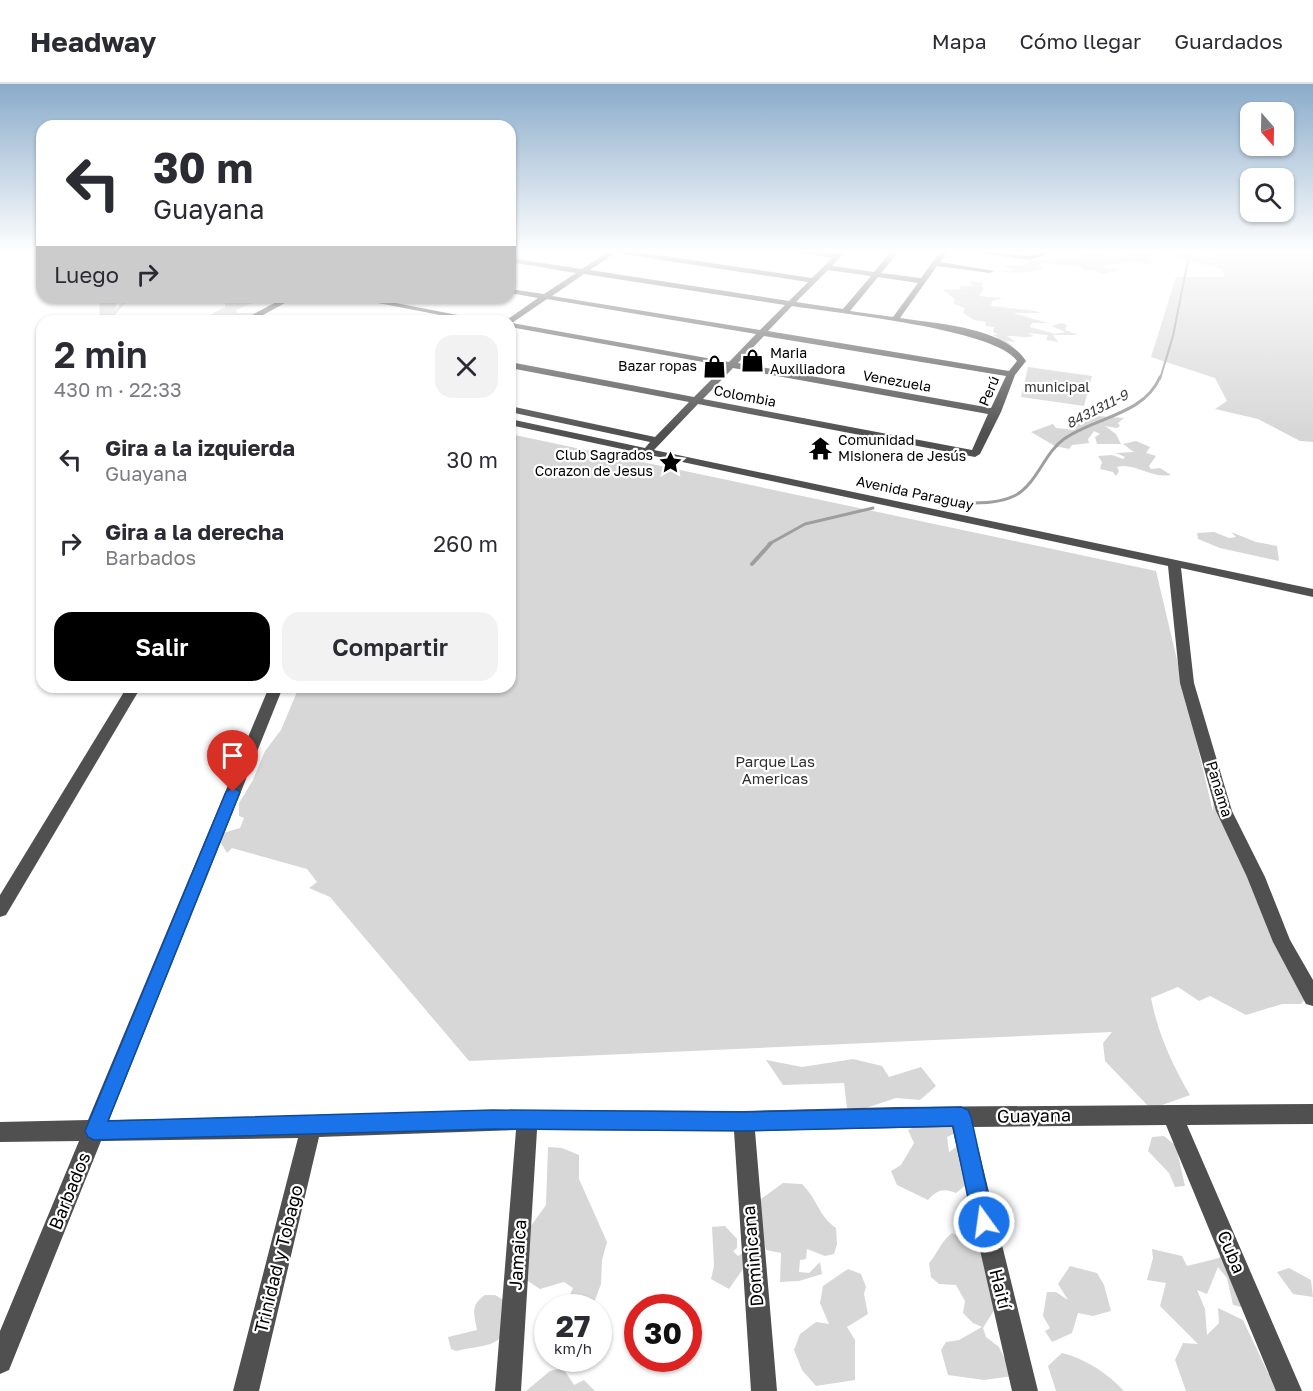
<!DOCTYPE html>
<html lang="es">
<head>
<meta charset="utf-8">
<style>
  :root { --surface:#fff; --page:#f2f2f3; --text:#2b2b33; --muted:#7c7c81; --line:#e1e1e2; --accent:#000 }
  body { margin:0; font-family:"Golos Text",sans-serif; background:var(--page); color:var(--text); height:100vh; display:flex; flex-direction:column; font-size:22px; white-space:nowrap }
  * { box-sizing:border-box; margin:0 }
  p { font-size:20px; color:var(--muted) }
  .icon { flex:none; width:33px; height:33px; fill:none; stroke:currentColor; stroke-width:2; stroke-linecap:round; stroke-linejoin:round }
  .map { position:relative; flex:1; overflow:hidden }
  .details { position:absolute; left:36px; top:231px; width:480px; height:378px; display:flex; flex-direction:column; background:var(--surface); border-radius:18px; box-shadow:0 2px 4px #0004 }
  .details>* { flex:none }
  .hud { position:absolute; left:36px; top:36px; width:480px; height:183px; border-radius:18px; box-shadow:0 2px 4px #0004; background:#fff; color:var(--text); overflow:hidden }
  .needle { width:39px; rotate:160deg }
  .tools { position:absolute; left:1240px; top:18px; display:grid; gap:12px }
  .tools a { display:grid; place-items:center; width:54px; height:54px; border-radius:12px; background:var(--surface); box-shadow:0 2px 4px #0004; font-size:30px }
  .speed { position:absolute; left:534px; top:1210px; display:flex; gap:12px; font-size:30px; font-weight:700; text-align:center }
  .speed>* { display:grid; place-content:center; width:78px; height:78px; border-radius:50%; background:var(--surface); box-shadow:0 2px 4px #0004; line-height:1 }
  .speed small { font-size:15px; font-weight:400 }
  .speed .limit { border:9px solid #d22; background:#fff; color:#111 }
  .pin { position:absolute; display:grid; place-items:center; width:51px; height:51px; color:#fff; margin:-62px -26px; border-radius:50% 50% 50% 0; rotate:-45deg; box-shadow:0 0 6px #0007 }
  .pin .icon { rotate:45deg }
  .me { position:absolute; width:66px; margin:-33px; rotate:346deg; stroke-linejoin:round; filter:drop-shadow(0 0 4px #0008) }
  .turn { display:flex; align-items:center; gap:21px; height:126px; padding:0 18px; font-size:27px }
  .turn .icon { width:78px; height:78px; stroke-width:2.5 }
  .turn b { display:block; font-size:42px; line-height:51px }
  .then { display:flex; align-items:center; height:57px; padding:0 18px; background:#0003; gap:12px; font-size:22px }
  .round { display:grid; place-items:center; flex:none; width:63px; height:63px; border-radius:18px; background:var(--page) }
  .overview { display:flex; align-items:center; justify-content:space-between; height:102px; padding:0 18px }
  h1 { font-size:36px; font-weight:600; line-height:45px }
  .cta { display:flex; gap:12px; margin-top:auto; padding:12px 18px }
  .cta a { flex:1; height:69px; border-radius:18px; background:var(--accent); color:#fff; font-size:24px; font-weight:600; line-height:69px; text-align:center }
  .cta a+a { background:var(--page); color:var(--text) }
  ul { padding:0; list-style:none }
  li { display:flex; align-items:center; gap:18px; height:84px; padding:0 18px }
  li div { flex:1 }
  li b { display:block; font-size:22px }
  li em { font-style:normal }
  header { display:flex; align-items:center; gap:36px; box-sizing:border-box; height:84px; padding:0 30px; background:var(--surface); border-bottom:2px solid var(--line) }
  header strong { font-size:28px }
  nav { display:flex; gap:33px; margin-inline-start:auto; font-size:21px }
  .map>svg:first-child { display:block }
  .green { fill:#d7d7d7 }
  .lines { fill:none; stroke-linecap:round; stroke-linejoin:round }
  .stream-far2 { stroke:#9e9e9e; stroke-width:2 }
  .stream-far1 { stroke:#9e9e9e; stroke-width:3 }
  .stream { stroke:#9e9e9e; stroke-width:4 }
  .minor { fill:#505050; fill-rule:evenodd }
  .route { fill:#1a73e8; stroke:#114b97; stroke-width:1.5 }
  .labels { text-anchor:middle; stroke-width:4.5; stroke-linejoin:round; paint-order:stroke }
  .far-poi-label { font-size:14px; fill:#000; stroke:#fff; text-anchor:start }
  .far-street-label { font-size:14px; fill:#000; stroke:#fff }
  .far-park-label { font-size:14px; fill:#2e2e2e; stroke:#fff }
  .far-water-label { font-size:14px; font-style:italic; fill:#3f3f3f; stroke:#fff }
  .park-label { font-size:15px; fill:#2e2e2e; stroke:#fff }
  .street-label { font-size:15px; fill:#000; stroke:#fff }
  .near-street-label { font-size:18px; fill:#000; stroke:#fff }
</style>
</head>
<body>
<header>
<strong>Headway</strong>
<nav><a>Mapa</a><a>Cómo llegar</a><a>Guardados</a></nav>
</header>
<div class="map">
<svg width="1313" height="1307" viewBox="0 0 1313 1307">
  <rect width="100%" height="100%" fill="#fff"/>
  <g class="green">
    <path d="M1075,166H1106L1103,172L1121,173L1126,170L1119,166H1160L1151,168L1157,171L1148,174L1153,178L1151,181L1134,178L1102,181L1105,184L1120,186L1102,190L1093,186L1084,187L1081,183L1043,179L1038,180L1044,184C1032,189 1012,190 999,187L1015,186L1002,182H1020L1034,176L1083,174V170L1073,169Z"/>
    <path d="M1203,166H1313V358L1300,357L1258,335L1215,325L1227,317L1215,294L1151,273L1176,193H1225L1222,185L1178,174L1176,170L1223,174Z"/>
    <path d="M970,197L983,199L981,202L984,205L979,212L1003,214L992,217L991,222L1035,227L1042,229H1013L1048,239H1032L1030,243L1055,250L1065,248L1052,242L1061,239L1067,241L1065,246L1078,251H1053L1058,258L1046,256L1048,251L1027,249L1034,252C1028,254 1015,252 1007,252L1016,258L1006,257L1012,261L1008,263L992,254H998L993,251L998,250L993,248L994,243L985,242L986,238L974,236L963,229L965,224L954,220L955,215L943,206L961,205L960,202H972Z"/>
    <path d="M100,213L118,214L115,226L122,219L126,218L115,231L123,235L99,237Z"/>
    <path d="M202,213H230L257,217L236,226L237,229H255L239,237H199L225,223V219L211,213Z"/>
    <path d="M1028,283L1092,292L1084,322L1021,313Z"/>
    <path d="M1084,331L1124,334L1118,339L1120,342L1117,344L1105,342L1116,350L1121,360H1097L1095,353L1100,350L1094,347L1088,355L1089,359L1072,361L1069,365L1055,362L1031,348L1053,340L1056,344L1075,346L1078,337L1072,335Z"/>
    <path d="M510,350L1156,487L1213,728L1214,706L1263,813L1292,859L1294,876L1308,912L1301,920H1282L1246,931L1210,912L1199,917L1178,903L1151,914C1158,950 1172,980 1190,1011L1151,1025L1105,977L1103,959L1112,948L469,977L330,813L309,804L317,798L307,785L232,764L227,769L216,751L240,744L244,734L239,732V719L253,696L265,667L281,646L299,603H510Z"/>
    <path d="M1136,357L1150,363L1146,369L1156,372L1149,382L1151,385L1160,384L1171,391C1151,395 1134,378 1117,383L1119,387L1116,392L1113,388L1100,385L1102,378L1098,372L1112,371L1123,375L1125,373L1116,369L1134,368L1123,360Z"/>
    <path d="M1214,448L1229,454L1236,453L1231,448L1256,458L1277,462L1279,477L1220,464L1198,455L1197,449Z"/>
    <path d="M853,975L882,982L889,993L921,983L936,1002L920,1016L896,1014L860,1026L847,1024L844,999L783,1001L766,976L802,983Z"/>
    <path d="M955,1042L958,1048L947,1053L949,1068L962,1059L973,1095L956,1109C943,1104 937,1106 928,1116L897,1101L891,1087L901,1081L914,1059L908,1046L914,1043Z"/>
    <path d="M1164,1052L1176,1062L1185,1102L1175,1103L1169,1089L1148,1067L1152,1053Z"/>
    <path d="M548,1063L562,1064L579,1071V1095L607,1158L602,1176L601,1200L592,1224H564L573,1204L564,1198L540,1205L517,1190L520,1157L546,1121Z"/>
    <path d="M783,1099L802,1100C819,1117 817,1130 836,1144L837,1160L834,1170L825,1172L807,1165L806,1175L800,1176L799,1188L809,1189L820,1178L822,1190L799,1197L780,1198L781,1169L766,1166L759,1139L761,1115Z"/>
    <path d="M970,1107L1006,1207L983,1244L986,1253L999,1263L1013,1292L984,1296L948,1291L941,1266L946,1258L959,1256L982,1243L973,1239L963,1229L965,1217L956,1201L939,1200L931,1193L929,1179C938,1169 941,1157 952,1149L963,1154C952,1131 952,1126 970,1107Z"/>
    <path d="M725,1142L737,1155V1164L733,1167L738,1172L743,1169L745,1182L729,1205L711,1195L714,1182L712,1143Z"/>
    <path d="M1152,1165L1182,1172L1187,1182L1219,1174L1224,1168L1246,1224L1233,1221L1227,1194L1218,1183L1207,1210L1197,1206L1205,1225L1207,1251L1219,1239L1218,1224L1243,1236L1268,1289L1277,1292L1284,1307H1186L1175,1276L1183,1259L1198,1260L1160,1222L1166,1199L1147,1196L1153,1174Z"/>
    <path d="M1070,1182L1097,1189L1104,1201L1111,1227L1093,1232L1078,1229L1072,1249L1052,1258L1045,1247L1050,1244L1043,1232L1047,1208H1056L1068,1216L1058,1200Z"/>
    <path d="M1289,1184L1311,1196L1313,1213L1293,1210L1277,1188Z"/>
    <path d="M848,1185L861,1190L866,1203L864,1210L868,1230L847,1243L855,1256V1296L816,1302L802,1286L794,1266L800,1250L816,1238L829,1240L820,1219L823,1202Z"/>
    <path d="M485,1211H495L512,1221C504,1265 495,1259 456,1267L451,1265L448,1253L477,1246C474,1230 470,1221 485,1211Z"/>
    <path d="M1062,1269C1086,1275 1107,1289 1124,1307H1056L1048,1282Z"/>
    <path d="M563,1284L574,1301L584,1296L595,1307H526L550,1287Z"/>
  </g>
  <g class="lines">
    <path class="stream-far2" d="M1160,295L1173,252L1190,166"/>
    <g class="stream-far1">
      <path d="M966,419C983,419 1001,419 1016,411C1038,398 1044,369 1064,355C1095,333 1144,331 1160,293"/>
      <path d="M769,460L805,440L873,424"/>
    </g>
    <path class="stream" d="M752,480L771,459"/>
    <g class="minor">
      <path d="M606,166H624L812,194L832,174L785,166L835,170L839,166H847L832,182L874,188L892,166H900L881,189L921,194L941,166H949L940,178L994,187L990,189L937,182L900,234C938,240 1004,243 1026,277L1015,291L1001,328L980,370L975,373L698,320L654,366L1313,505V513L1181,484L1194,599L1232,727L1265,793L1290,856L1313,896V922L1306,920L1273,858L1247,793L1216,727L1180,599L1168,482L510,341V335L645,364L650,358L510,328V322L655,353L689,318L510,284V278L694,313L725,282L510,243V237H505L538,214L510,209V205L544,210L576,189L510,178V174L582,185L608,168ZM615,169L808,198L789,217L590,186ZM828,186L871,192L843,225L796,218ZM584,190L785,221L760,246L552,212ZM878,193L918,199L893,233L850,227ZM547,215L756,250L729,278L512,239ZM792,222C835,229 997,245 1017,277L1009,287L768,247ZM764,252L1006,292L991,324L738,279ZM733,284L988,330L972,366L703,315Z"/>
      <path d="M961,166L1029,172L1050,166H1062L1029,176Z"/>
      <path d="M286,213H296L263,231L287,237L255,235L240,237Z"/>
      <path d="M347,213H364L489,237H471Z"/>
      <path d="M127,603H141L6,831L0,833V811Z"/>
      <path d="M269,603H283L109,1036L311,1033L493,1026L744,1027L896,1023L1313,1020V1040L1187,1041L1302,1307H1276L1166,1041L973,1043L1038,1307H1012L952,1043L755,1047L777,1307H751L734,1047L537,1046L521,1307H495L516,1046L319,1053L259,1307H233L298,1054L101,1057L9,1286L0,1290V1247L79,1057L0,1058V1038L88,1036Z"/>
    </g>
  </g>
  <linearGradient id="sky" x2="0" y2="1"><stop stop-color="#8aabca"/><stop offset="0.48" stop-color="#fff"/><stop offset="1" stop-color="#fff" stop-opacity="0"/></linearGradient>
  <rect width="1313" height="349" fill="url(#sky)"/>
  <path class="route" d="M233,703L240,708L108,1037L493,1026L744,1028L961,1023L968,1026L971,1033L994,1138L991,1146L984,1149L976,1146L973,1138L953,1042L744,1047L493,1045L94,1056L88,1053L85,1047L226,708Z"/>
  <defs>
    <symbol id="shop-bare" viewBox="-9 -9 18 18"><path d="M-5-2.5h2.3a2.7 3.5 0 0 1 5.4 0H5L5.5 6h-11ZM-1.5-2.5h3a1.5 2.3 0 0 0-3 0Z" fill="#000" stroke="#fff" stroke-width="2.5" paint-order="stroke"/></symbol>
    <symbol id="temple-bare" viewBox="-9 -9 18 18"><path d="M0-6L5-2H3V0L6.5 2.5H4V6H1.5V3h-3V6H-4V2.5H-6.5L-3 0V-2H-5Z" fill="#000" stroke="#fff" stroke-width="2.5" paint-order="stroke"/></symbol>
    <symbol id="sight-bare" viewBox="-9 -9 18 18"><path d="M0-6L1.8-2.2L6-1.7L2.9 1.2L3.7 5.4L0 3.3L-3.7 5.4L-2.9 1.2L-6-1.7L-1.8-2.2Z" fill="#000" stroke="#fff" stroke-width="2.5" paint-order="stroke"/></symbol>
  </defs>
  <g fill-rule="evenodd">
    <use href="#shop-bare" x="736" y="260" width="33" height="33"/>
    <use href="#shop-bare" x="698" y="266" width="33" height="33"/>
    <use href="#temple-bare" x="804" y="348" width="33" height="33"/>
    <use href="#sight-bare" x="654" y="362" width="33" height="33"/>
  </g>
  <g class="labels">
    <g class="far-poi-label">
      <text x="770" y="274">Maria<tspan x="770" dy="16">Auxiliadora</tspan></text>
      <text x="697" y="287" text-anchor="end">Bazar ropas</text>
      <text x="838" y="361">Comunidad<tspan x="838" dy="16">Misionera de Jesús</tspan></text>
      <text x="653" y="376" text-anchor="end">Club Sagrados<tspan x="653" dy="16">Corazon de Jesus</tspan></text>
    </g>
    <g class="far-street-label">
      <text transform="translate(897 297) rotate(10)" y="5">Venezuela</text>
      <text transform="translate(989 307) rotate(-67)" y="5">Perú</text>
      <text transform="translate(745 312) rotate(11)" y="5">Colombia</text>
      <text transform="translate(915 409) rotate(12)" y="5">Avenida Paraguay</text>
    </g>
    <g class="far-park-label">
      <text x="1057" y="308">municipal</text>
    </g>
    <g class="far-water-label">
      <text transform="translate(1097 325) rotate(-27)" y="5">8431311-9</text>
    </g>
    <g class="park-label">
      <text x="775" y="683">Parque Las<tspan x="775" dy="17">Americas</tspan></text>
    </g>
    <g class="street-label">
      <text transform="translate(1219 705) rotate(73)" y="5">Panama</text>
    </g>
    <g class="near-street-label">
      <text transform="translate(1034 1032) rotate(-1)" y="6">Guayana</text>
      <text transform="translate(70 1107) rotate(-68)" y="6">Barbados</text>
      <text transform="translate(1231 1168) rotate(67)" y="6">Cuba</text>
      <text transform="translate(518 1171) rotate(-86)" y="6">Jamaica</text>
      <text transform="translate(753 1172) rotate(-95)" y="6">Dominicana</text>
      <text transform="translate(279 1175) rotate(-76)" y="6">Trinidad y Tobago</text>
      <text transform="translate(1000 1205) rotate(76)" y="6">Haití</text>
    </g>
  </g>
</svg>
<div class="tools">
<a><svg class="needle" viewBox="-14 -14 28 28"><path d="M0-13l5 13h-10z" fill="#e53935"/><path d="M0 13l5-13h-10z" fill="#7c7c81"/></svg></a>
<a><svg class="icon" aria-label="search" viewBox="0 0 24 24"><circle cx="10" cy="10" r="6"/><path d="M15 15l6 6"/></svg></a>
</div>
<div class="speed"><div>27<small>km/h</small></div><div class="limit">30</div></div>
<div class="pin" style="left:233px;top:708px;background:#d93025"><svg class="icon" aria-label="arrive" viewBox="0 0 24 24"><path d="M6 21V4h12l-3 4 3 4H6"/></svg></div>
<svg class="me" style="left:984px;top:1138px" viewBox="-20 -20 40 40"><circle r="17" fill="#1a73e8" stroke="#fff" stroke-width="3"/><path d="M0-11L8 9 0 5-8 9z" fill="#fff"/></svg>
<div class="hud">
<div class="turn"><svg class="icon" aria-label="left" viewBox="0 0 24 24"><path d="M17 20v-9H6M10 6l-5 5 5 5"/></svg><div><b>30 m</b>Guayana</div></div>
<div class="then">Luego<svg class="icon" aria-label="right" viewBox="0 0 24 24"><path d="M7 20v-9h11M14 6l5 5-5 5"/></svg></div>
</div>
<section class="details">
<div class="overview"><div><h1>2 min</h1><p>430 m · 22:33</p></div><a class="round"><svg class="icon" aria-label="close" viewBox="0 0 24 24"><path d="M6 6l12 12M18 6L6 18"/></svg></a></div>
<ul>
<li><svg class="icon" aria-label="left" viewBox="0 0 24 24"><path d="M17 20v-9H6M10 6l-5 5 5 5"/></svg><div><b>Gira a la izquierda</b><p>Guayana</p></div><em>30 m</em></li>
<li><svg class="icon" aria-label="right" viewBox="0 0 24 24"><path d="M7 20v-9h11M14 6l5 5-5 5"/></svg><div><b>Gira a la derecha</b><p>Barbados</p></div><em>260 m</em></li>
</ul>
<div class="cta"><a>Salir</a><a>Compartir</a></div>
</section>
</div>
</body>
</html>
